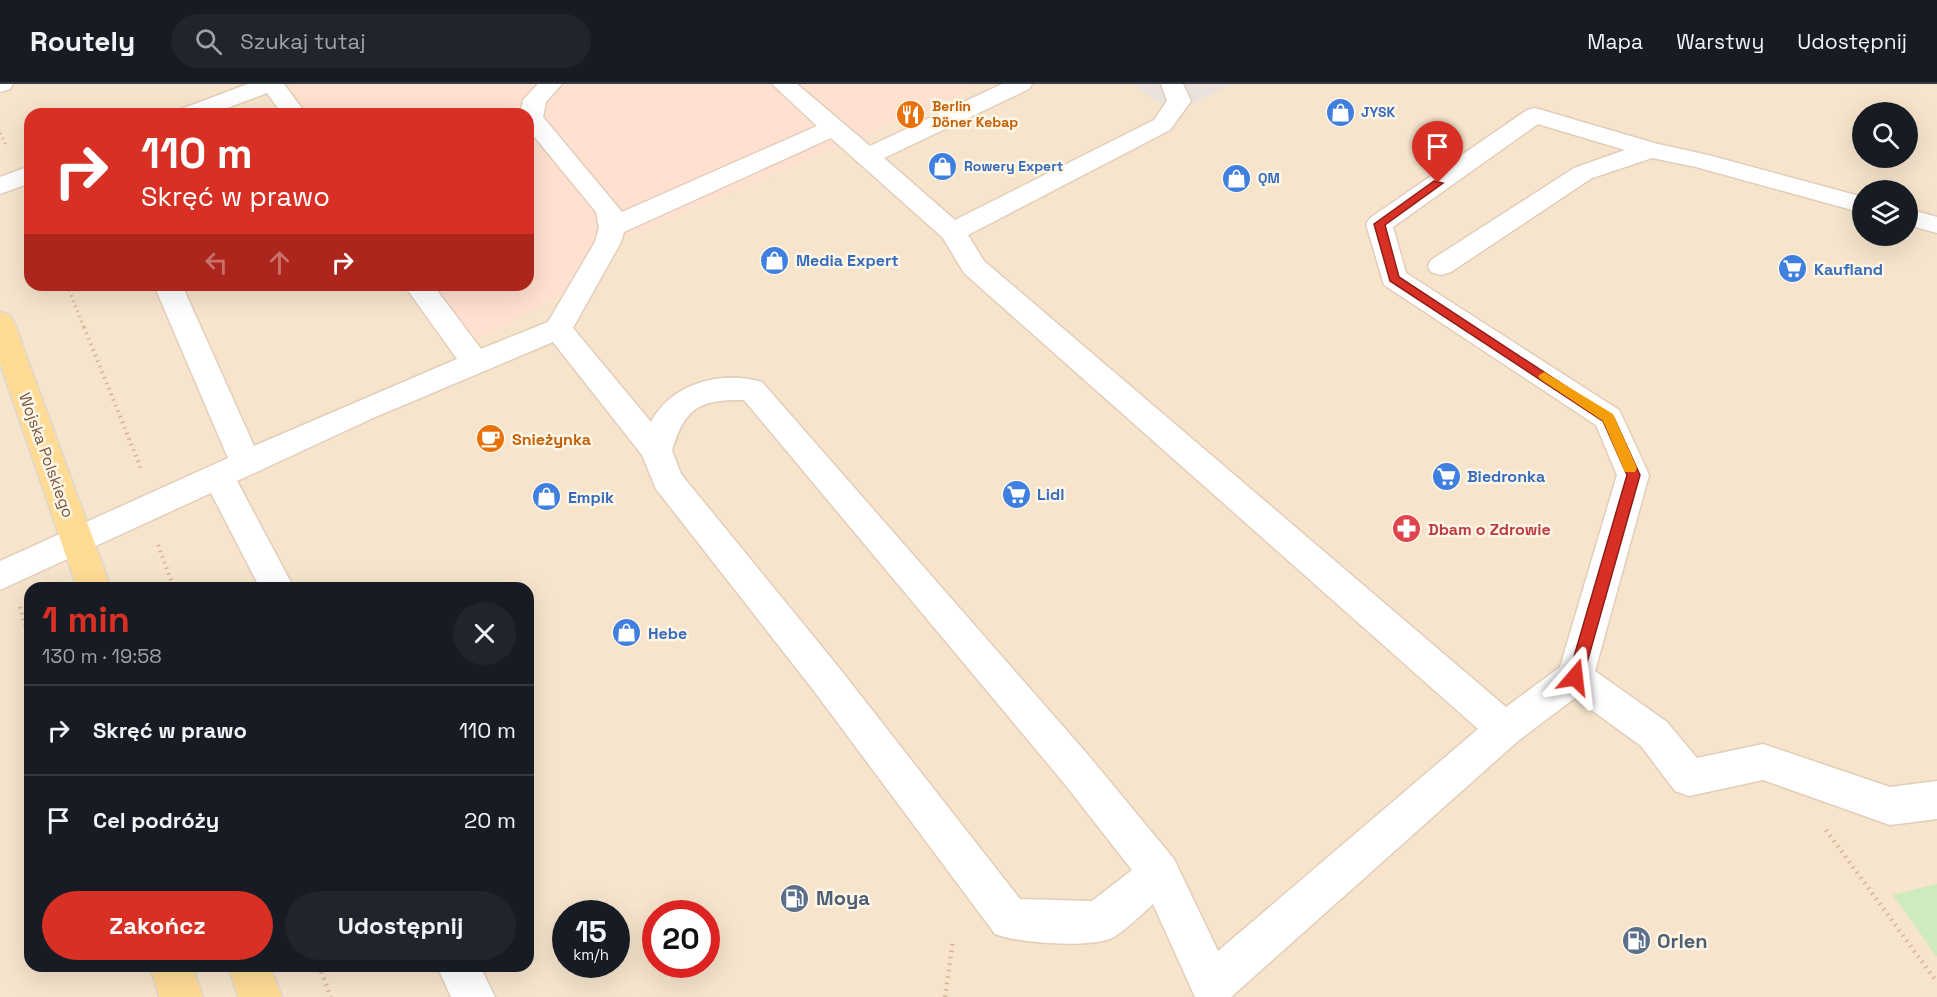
<!DOCTYPE html>
<html lang="pl">
<head>
<meta charset="utf-8">
<style>
  :root { --surface:#171b24; --page:#20242c; --text:#f1f3f6; --muted:#9ea1a6; --line:#363941; --accent:#d93025 }
  body { margin:0; font-family:"Space Grotesk",sans-serif; background:var(--page); color:var(--text); height:100vh; display:flex; flex-direction:column; font-size:22px; white-space:nowrap }
  * { box-sizing:border-box; margin:0 }
  p { font-size:20px; color:var(--muted) }
  .icon { flex:none; width:33px; height:33px; fill:none; stroke:currentColor; stroke-width:2; stroke-linecap:round; stroke-linejoin:round }
  .map { position:relative; flex:1; overflow:hidden }
  .sheet { position:absolute; left:24px; top:498px; width:510px; height:390px; display:flex; flex-direction:column; background:var(--surface); border-radius:18px; box-shadow:0 6px 24px #0002 }
  .sheet>* { flex:none }
  .hud { position:absolute; left:24px; top:24px; width:510px; height:183px; border-radius:18px; box-shadow:0 6px 24px #0002; background:#d93025; color:#fff; overflow:hidden }
  .tools { position:absolute; left:1852px; top:18px; display:grid; gap:12px }
  .tools a { display:grid; place-items:center; width:66px; height:66px; border-radius:50%; background:var(--surface); box-shadow:0 6px 24px #0002; font-size:30px }
  .speed { position:absolute; left:552px; top:816px; display:flex; gap:12px; font-size:30px; font-weight:700; text-align:center }
  .speed>* { display:grid; place-content:center; width:78px; height:78px; border-radius:50%; background:var(--surface); box-shadow:0 6px 24px #0002; line-height:1 }
  .speed small { font-size:15px; font-weight:400 }
  .speed .limit { border:9px solid #d22; background:#fff; color:#111 }
  .pin { position:absolute; display:grid; place-items:center; width:51px; height:51px; color:#fff; margin:-62px -26px; border-radius:50% 50% 50% 0; rotate:-45deg; box-shadow:0 0 6px #0007 }
  .pin .icon { rotate:45deg }
  .me { position:absolute; width:66px; margin:-33px; rotate:17deg; stroke-linejoin:round; filter:drop-shadow(0 0 4px #0008) }
  .turn { display:flex; align-items:center; gap:21px; height:126px; padding:0 18px; font-size:27px }
  .turn .icon { width:78px; height:78px; stroke-width:2.5 }
  .turn b { display:block; font-size:42px; line-height:51px }
  .lanes { display:flex; align-items:center; height:57px; padding:0 18px; background:#0003; justify-content:center; gap:30px; direction:ltr }
  .lanes .off { opacity:.35 }
  .round { display:grid; place-items:center; flex:none; width:63px; height:63px; border-radius:32px; background:var(--page) }
  .summary { display:flex; align-items:center; justify-content:space-between; height:102px; padding:0 18px }
  h1 { font-size:36px; font-weight:700; line-height:45px; color:var(--accent) }
  .button { display:flex; gap:12px; margin-top:auto; padding:12px 18px }
  .button a { flex:1; height:69px; border-radius:36px; background:var(--accent); color:#fff; font-size:24px; font-weight:700; line-height:69px; text-align:center }
  .button a+a { background:var(--page); color:var(--text) }
  ul { padding:0; list-style:none }
  li { display:flex; align-items:center; gap:18px; height:90px; padding:0 18px; border-top:2px solid var(--line) }
  li div { flex:1 }
  li b { display:block; font-size:22px }
  li em { font-style:normal }
  header { display:flex; align-items:center; gap:36px; box-sizing:border-box; height:84px; padding:0 30px; background:var(--surface); border-bottom:2px solid var(--line) }
  header strong { font-size:28px }
  nav { display:flex; gap:33px; margin-inline-start:auto; font-size:21px }
  .search { width:420px; height:54px; background:var(--page); display:flex; align-items:center; gap:15px; box-sizing:border-box; padding:0 21px; border-radius:33px; color:var(--muted); font-size:22px }
  .map>svg:first-child { display:block }
  .residential { fill:#f6e4cc; fill-rule:evenodd }
  .commercial { fill:#ffe0d1 }
  .industrial { fill:#ebe3db }
  .green { fill:#ceebbd }
  .lines { fill:none; stroke-linecap:round; stroke-linejoin:round }
  .minor-casing { stroke:#e2ceba; stroke-width:3 }
  .major-casing { stroke:#ded7d2; stroke-width:3 }
  .path-far2 { stroke:#d9b398; stroke-width:3; stroke-dasharray:1.5 4; stroke-linecap:butt }
  .path-far1 { stroke:#d9b398; stroke-width:4; stroke-dasharray:1.5 4.5; stroke-linecap:butt }
  .path { stroke:#d9b398; stroke-width:4.5; stroke-dasharray:1.5 5; stroke-linecap:butt }
  .minor { fill:#fff; fill-rule:evenodd }
  .major { fill:#ffdb94; fill-rule:evenodd }
  .route { fill:#d93025; stroke:#8d1f18; stroke-width:1.5 }
  .slow { fill:#f59e0b }
  .labels { text-anchor:middle; stroke-width:5; stroke-linejoin:round; paint-order:stroke }
  .far-food-label { font-size:14px; font-weight:bold; fill:#c56008; stroke:#fff6e6; text-anchor:start }
  .far-shop-label { font-size:14px; font-weight:bold; fill:#366cbe; stroke:#fff6e6; text-anchor:start }
  .shop-label { font-size:16px; font-weight:bold; fill:#366cbe; stroke:#fff6e6; text-anchor:start }
  .food-label { font-size:16px; font-weight:bold; fill:#c56008; stroke:#fff6e6; text-anchor:start }
  .street-label { font-size:16px; fill:#755845; stroke:#fff6e6 }
  .health-label { font-size:16px; font-weight:bold; fill:#be3a42; stroke:#fff6e6; text-anchor:start }
  .near-service-label { font-size:20px; font-weight:bold; fill:#4e5e75; stroke:#fff6e6; text-anchor:start }
</style>
</head>
<body>
<header>
<strong>Routely</strong>
<div class="search"><svg class="icon" aria-label="search" viewBox="0 0 24 24"><circle cx="10" cy="10" r="6"/><path d="M15 15l6 6"/></svg>Szukaj tutaj</div>
<nav><a>Mapa</a><a>Warstwy</a><a>Udostępnij</a></nav>
</header>
<div class="map">
<svg width="1937" height="913" viewBox="0 0 1937 913">
  <rect width="100%" height="100%" fill="#fef2de"/>
  <path class="residential" d="M0,0H1131L1174,29L1233,0H1937V913H0ZM1863,28H1908V74H1863ZM30,30H528V201H30ZM1863,106H1908V152H1863ZM30,504H528V882H30ZM566,830H616V880H566ZM656,830H706V880H656Z"/>
  <path class="commercial" d="M263,0H983L591,168L606,188L451,270L403,201H528V30H284Z"/>
  <path class="industrial" d="M1131,0H1233L1174,29Z"/>
  <path class="green" d="M1937,800V873L1893,811Z"/>
  <g class="lines">
    <defs>
      <g id="minor">
        <path d="M0,0H13L10,5L0,8Z"/>
        <path d="M248,0H284L306,30H282L267,9L211,30H177L181,25Z"/>
        <path d="M538,0H562L546,18L543,33L622,128L817,42L772,0H797L870,62L1002,0H1032L1029,5L884,74L955,136L1154,36L1167,17L1161,0H1183L1191,17L1170,46L968,151L984,177L1506,623L1560,583L1617,391L1596,341L1384,201L1366,140L1370,134L1527,26L1535,24L1654,59L1708,71L1863,113V129L1696,83L1652,74L1592,94L1451,188L1441,191L1431,188L1428,182L1431,176L1574,84L1625,66L1538,40L1393,143L1406,189L1619,326L1623,334L1649,391L1595,587L1667,638L1697,674L1763,660L1890,703L1937,697V735L1890,741L1763,696L1689,712L1675,707L1641,662L1575,614L1518,657L1231,913H1195L1153,820C1141,831 1128,844 1114,853C1093,865 1017,859 995,850L814,607L656,405L642,371L553,258L373,334L237,397L294,504H260L211,409L0,506V477L228,374L154,201H182L254,362L457,275L404,201H433L481,265L548,238L595,158L599,143L596,128L528,45V30H520L523,16ZM831,54L943,154L964,189L1478,645L1218,867L1174,775L1089,672L762,298C722,286 671,299 651,338L573,244L621,158L624,148ZM744,316L1063,698L1132,786L1092,817L1020,815L840,585L681,390L672,366C685,324 699,315 744,316Z"/>
        <path d="M30,82V99L0,110V93Z"/>
        <path d="M1908,125L1937,133V149L1908,141Z"/>
        <path d="M437,882H480L495,913H451Z"/>
      </g>
      <g id="major">
        <path d="M0,228L10,231L14,238L111,504H77L0,279Z"/>
        <path d="M150,882H192L203,913H159Z"/>
        <path d="M228,882H270L282,913H238Z"/>
      </g>
    </defs>
    <use href="#minor" class="minor-casing"/>
    <use href="#major" class="major-casing"/>
    <g class="path-far2">
      <path d="M0,49L7,63"/>
      <path d="M67,201L84,244"/>
    </g>
    <g class="path-far1">
      <path d="M84,243L142,387"/>
      <path d="M158,461L174,504"/>
      <path d="M20,523L26,544"/>
    </g>
    <g class="path">
      <path d="M26,543L30,557"/>
      <path d="M1826,746L1937,898"/>
      <path d="M319,882L331,913"/>
      <path d="M945,913L953,856"/>
    </g>
    <use href="#minor" class="minor"/>
    <use href="#major" class="major"/>
  </g>
  <path class="route" d="M1434,97L1443,99L1385,141L1399,193L1614,334L1640,391L1583,593L1575,600L1568,593L1627,391L1603,337L1390,197L1374,140Z"/>
  <path class="slow" d="M1544,288L1613,330L1637,384L1635,388H1625L1603,337L1540,295L1538,292Z"/>
  <defs>
    <symbol id="shop-disc" viewBox="-11 -11 22 22"><circle r="9.5" fill="#3f7fe0" stroke="#fff6e6"/><path d="M-5-2.5h2.3a2.7 3.5 0 0 1 5.4 0H5L5.5 6h-11ZM-1.5-2.5h3a1.5 2.3 0 0 0-3 0Z" fill="#fff"/></symbol>
    <symbol id="restaurant-disc" viewBox="-11 -11 22 22"><circle r="9.5" fill="#e8710a" stroke="#fff6e6"/><path d="M-5-6h1v4h1v-4h1v4h1v-4h1v5L-1.5 .5V6h-2V.5L-5-1ZM5-6V6H3V1.5H1.5Q1.5-4 5-6Z" fill="#fff"/></symbol>
    <symbol id="supermarket-disc" viewBox="-11 -11 22 22"><circle r="9.5" fill="#3f7fe0" stroke="#fff6e6"/><path d="M-6-5.5h2.5l.6 2H6L4.5 2H-2.5L-4.4-4H-6ZM-1.5 3.2a1.3 1.3 0 1 0 .1 0ZM3 3.2a1.3 1.3 0 1 0 .1 0Z" fill="#fff"/></symbol>
    <symbol id="cafe-disc" viewBox="-11 -11 22 22"><circle r="9.5" fill="#e8710a" stroke="#fff6e6"/><path d="M-5.5-4.5H6V0H3Q3 3.5 0 3.5H-2.5Q-5.5 3.5-5.5 0ZM3-3.2v2h1.7v-2ZM-6 4.5H4V6H-6Z" fill="#fff"/></symbol>
    <symbol id="pharmacy-disc" viewBox="-11 -11 22 22"><circle r="9.5" fill="#e0444e" stroke="#fff6e6"/><path d="M-2-6h4v4h4v4h-4v4h-4v-4h-4v-4h4Z" fill="#fff"/></symbol>
    <symbol id="fuel-disc" viewBox="-11 -11 22 22"><circle r="9.5" fill="#5c6f8a" stroke="#fff6e6"/><path d="M-5.5-6h7V0h2V4h1.3V-2.5L3-4.5l.8-.8L6-3V5H2.5V1h-1V6h-7ZM-4.2-4.7v3.2H.2V-4.7Z" fill="#fff"/></symbol>
  </defs>
  <g fill-rule="evenodd">
    <use href="#shop-disc" x="1324" y="12" width="33" height="33"/>
    <use href="#restaurant-disc" x="894" y="14" width="33" height="33"/>
    <use href="#shop-disc" x="926" y="66" width="33" height="33"/>
    <use href="#shop-disc" x="1220" y="78" width="33" height="33"/>
    <use href="#shop-disc" x="758" y="160" width="33" height="33"/>
    <use href="#supermarket-disc" x="1776" y="168" width="33" height="33"/>
    <use href="#cafe-disc" x="474" y="338" width="33" height="33"/>
    <use href="#supermarket-disc" x="1430" y="376" width="33" height="33"/>
    <use href="#supermarket-disc" x="1000" y="394" width="33" height="33"/>
    <use href="#shop-disc" x="530" y="396" width="33" height="33"/>
    <use href="#pharmacy-disc" x="1390" y="428" width="33" height="33"/>
    <use href="#shop-disc" x="610" y="532" width="33" height="33"/>
    <use href="#fuel-disc" x="778" y="798" width="33" height="33"/>
    <use href="#fuel-disc" x="1620" y="840" width="33" height="33"/>
  </g>
  <g class="labels">
    <g class="far-food-label">
      <text x="932" y="27">Berlin<tspan x="932" dy="16">Döner Kebap</tspan></text>
    </g>
    <g class="far-shop-label">
      <text x="1361" y="33">JYSK</text>
      <text x="964" y="87">Rowery Expert</text>
      <text x="1258" y="99">QM</text>
    </g>
    <g class="shop-label">
      <text x="796" y="182">Media Expert</text>
      <text x="1814" y="191">Kaufland</text>
      <text x="1467" y="398">Biedronka</text>
      <text x="1037" y="416">Lidl</text>
      <text x="568" y="419">Empik</text>
      <text x="648" y="555">Hebe</text>
    </g>
    <g class="food-label">
      <text x="512" y="361">Snieżynka</text>
    </g>
    <g class="street-label">
      <text transform="translate(47 371) rotate(70)" y="6">Wojska Polskiego</text>
    </g>
    <g class="health-label">
      <text x="1428" y="451">Dbam o Zdrowie</text>
    </g>
    <g class="near-service-label">
      <text x="816" y="821">Moya</text>
      <text x="1657" y="864">Orlen</text>
    </g>
  </g>
</svg>
<div class="tools">
<a><svg class="icon" aria-label="search" viewBox="0 0 24 24"><circle cx="10" cy="10" r="6"/><path d="M15 15l6 6"/></svg></a>
<a><svg class="icon" aria-label="layers" viewBox="0 0 24 24"><path d="M12 4l9 5-9 5-9-5zM3 14l9 5 9-5"/></svg></a>
</div>
<div class="speed"><div>15<small>km/h</small></div><div class="limit">20</div></div>
<div class="pin" style="left:1438px;top:99px;background:#d93025"><svg class="icon" aria-label="arrive" viewBox="0 0 24 24"><path d="M6 21V4h12l-3 4 3 4H6"/></svg></div>
<svg class="me" style="left:1575px;top:593px" viewBox="-20 -20 40 40"><path d="M0-17L14 15 0 8-14 15z" fill="#d93025" stroke="#fff" stroke-width="4"/></svg>
<div class="hud">
<div class="turn"><svg class="icon" aria-label="right" viewBox="0 0 24 24"><path d="M7 20v-9h11M14 6l5 5-5 5"/></svg><div><b>110 m</b>Skręć w prawo</div></div>
<div class="lanes"><svg class="icon off" aria-label="left" viewBox="0 0 24 24"><path d="M17 20v-9H6M10 6l-5 5 5 5"/></svg><svg class="icon off" aria-label="ahead" viewBox="0 0 24 24"><path d="M12 20V5M6 11l6-6 6 6"/></svg><svg class="icon" aria-label="right" viewBox="0 0 24 24"><path d="M7 20v-9h11M14 6l5 5-5 5"/></svg></div>
</div>
<section class="sheet">
<div class="summary"><div><h1>1 min</h1><p>130 m · 19:58</p></div><a class="round"><svg class="icon" aria-label="close" viewBox="0 0 24 24"><path d="M6 6l12 12M18 6L6 18"/></svg></a></div>
<ul>
<li><svg class="icon" aria-label="right" viewBox="0 0 24 24"><path d="M7 20v-9h11M14 6l5 5-5 5"/></svg><div><b>Skręć w prawo</b></div><em>110 m</em></li>
<li><svg class="icon" aria-label="arrive" viewBox="0 0 24 24"><path d="M6 21V4h12l-3 4 3 4H6"/></svg><div><b>Cel podróży</b></div><em>20 m</em></li>
</ul>
<div class="button"><a>Zakończ</a><a>Udostępnij</a></div>
</section>
</div>
</body>
</html>
